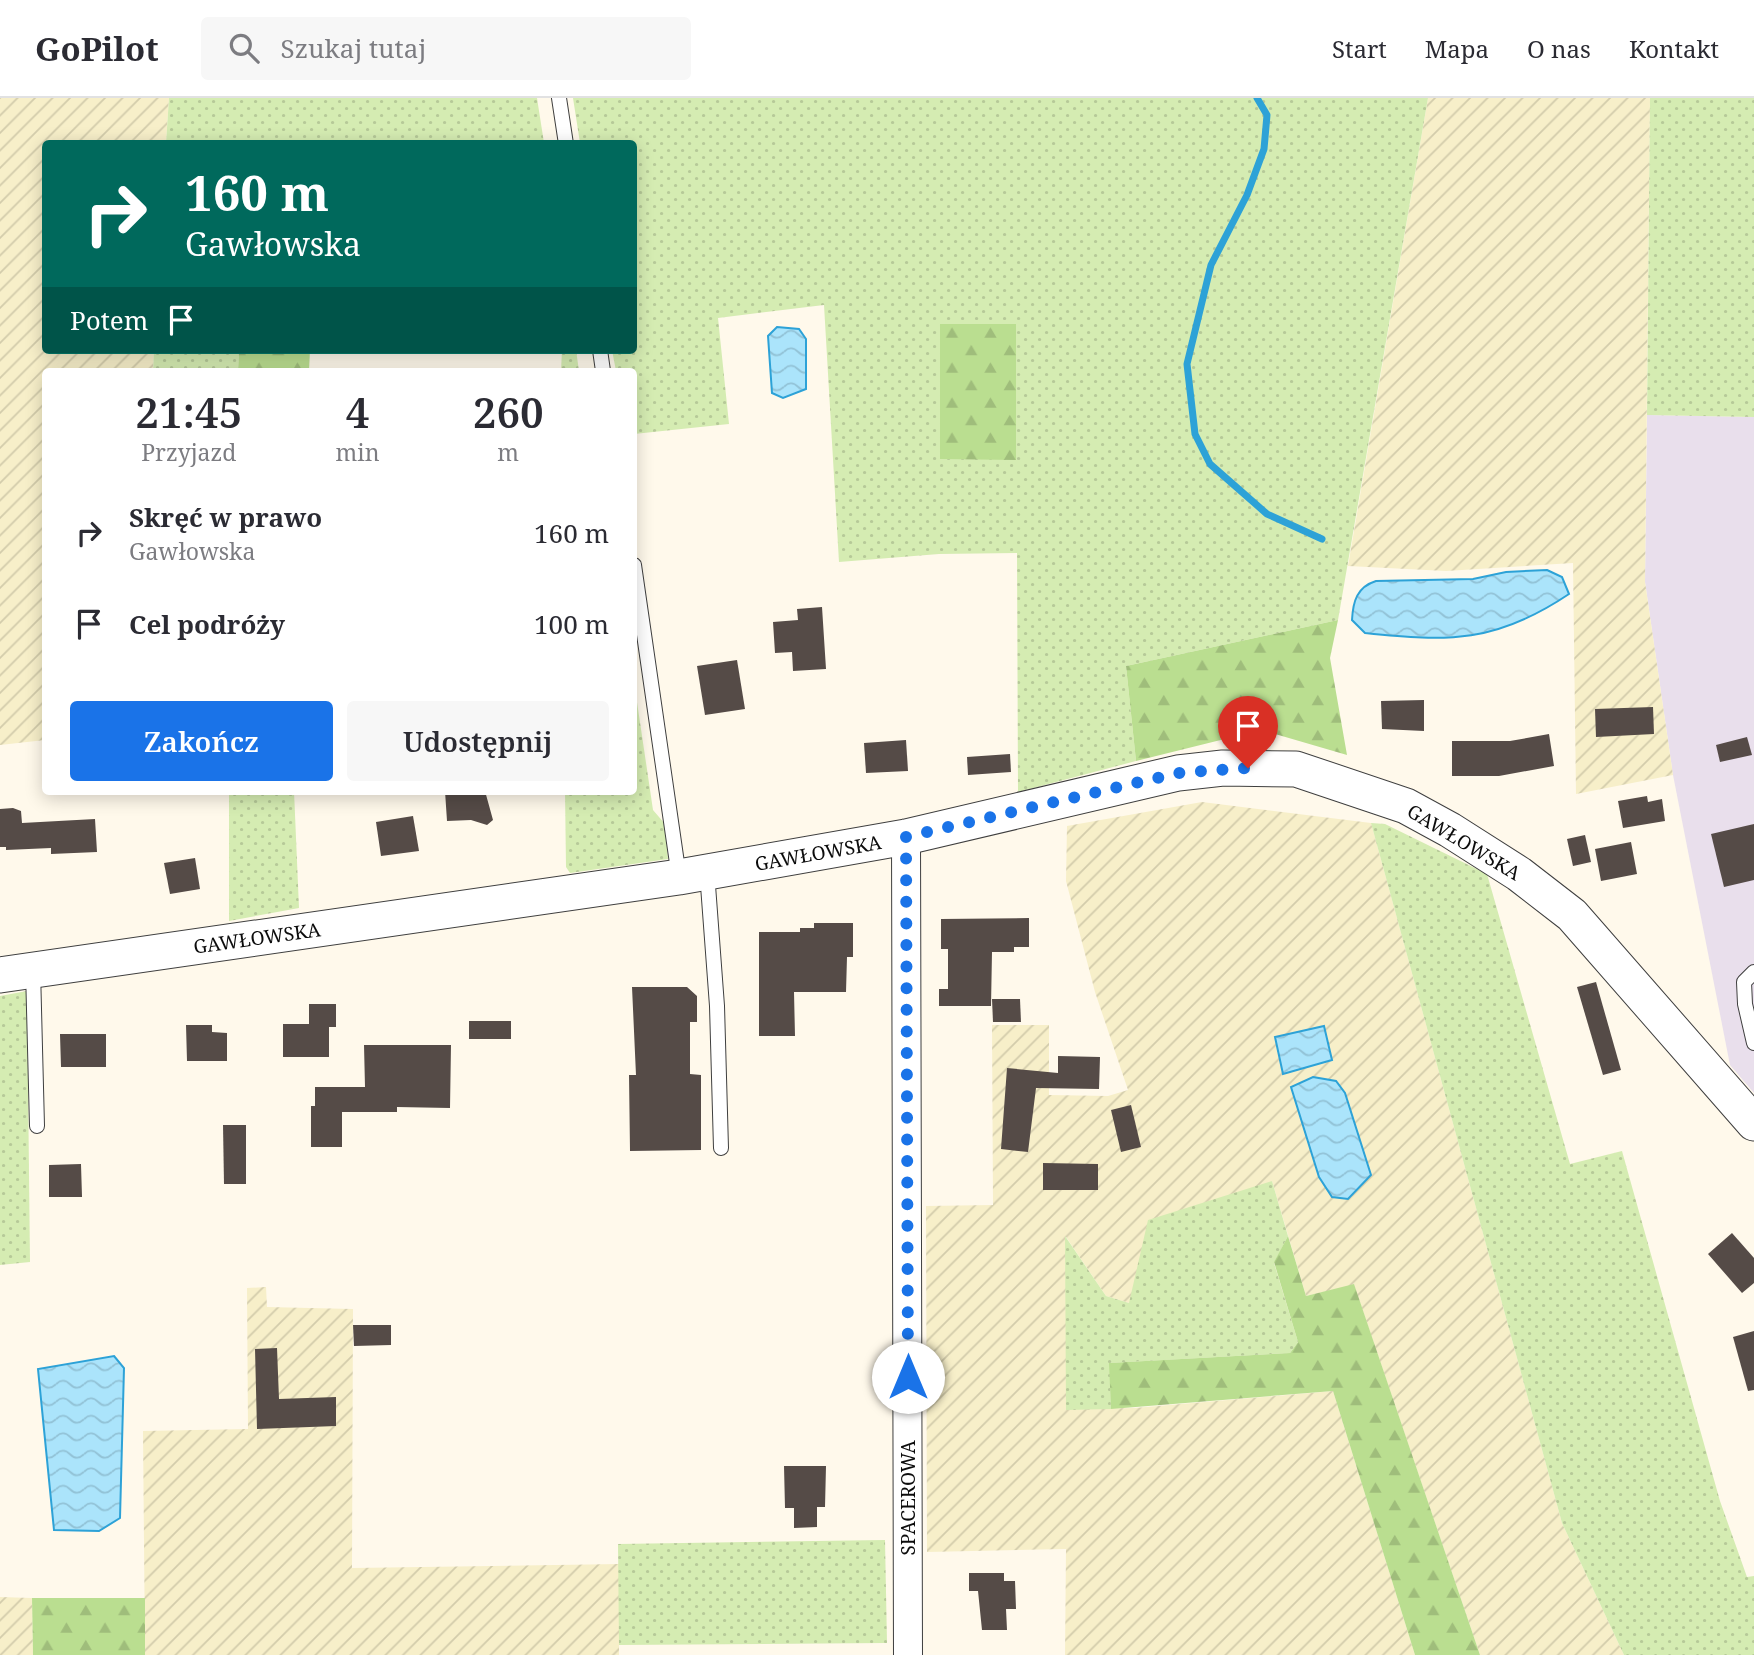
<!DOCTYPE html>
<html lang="pl">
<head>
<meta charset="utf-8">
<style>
  :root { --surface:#fff; --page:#f7f7f7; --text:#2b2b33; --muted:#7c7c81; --line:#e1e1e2; --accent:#1a73e8 }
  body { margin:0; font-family:"Noto Serif",serif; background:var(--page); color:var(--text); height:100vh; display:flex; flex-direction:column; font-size:26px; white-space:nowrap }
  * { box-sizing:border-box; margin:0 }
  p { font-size:23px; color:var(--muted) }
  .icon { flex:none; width:38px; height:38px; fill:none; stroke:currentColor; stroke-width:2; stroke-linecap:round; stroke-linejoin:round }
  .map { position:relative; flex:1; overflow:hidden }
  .sheet { position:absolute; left:42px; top:270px; width:595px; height:427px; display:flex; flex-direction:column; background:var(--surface); border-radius:7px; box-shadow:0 4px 18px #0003 }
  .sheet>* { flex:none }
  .banner { position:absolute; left:42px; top:42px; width:595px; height:214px; border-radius:7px; box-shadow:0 4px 18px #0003; background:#00695c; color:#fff; overflow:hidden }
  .pin { position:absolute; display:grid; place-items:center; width:60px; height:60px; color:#fff; margin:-72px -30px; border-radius:50% 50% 50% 0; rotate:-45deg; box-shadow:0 0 7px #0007 }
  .pin .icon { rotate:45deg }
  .me { position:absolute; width:77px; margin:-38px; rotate:0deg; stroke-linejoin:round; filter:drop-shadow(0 0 5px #0008) }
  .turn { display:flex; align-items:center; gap:24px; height:147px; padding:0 28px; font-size:32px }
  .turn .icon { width:91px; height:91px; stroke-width:2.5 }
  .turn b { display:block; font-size:49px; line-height:60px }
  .then { display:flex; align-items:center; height:66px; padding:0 28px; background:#0003; gap:14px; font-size:26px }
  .eta { display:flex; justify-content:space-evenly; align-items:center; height:119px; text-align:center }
  .eta b { font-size:42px; font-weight:600; line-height:49px }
  .action { display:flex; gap:14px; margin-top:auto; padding:14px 28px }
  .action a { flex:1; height:80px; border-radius:7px; background:var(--accent); color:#fff; font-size:28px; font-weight:600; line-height:80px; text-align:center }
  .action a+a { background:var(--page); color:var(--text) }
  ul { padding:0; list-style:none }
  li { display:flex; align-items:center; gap:21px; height:91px; padding:0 28px }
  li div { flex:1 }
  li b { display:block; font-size:26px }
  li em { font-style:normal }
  header { display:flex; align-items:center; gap:42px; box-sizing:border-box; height:98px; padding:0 35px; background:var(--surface); border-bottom:2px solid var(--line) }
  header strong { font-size:33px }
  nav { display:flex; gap:38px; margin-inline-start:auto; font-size:24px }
  .search { width:490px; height:63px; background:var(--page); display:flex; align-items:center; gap:18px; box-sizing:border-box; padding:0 24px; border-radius:7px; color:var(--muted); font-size:26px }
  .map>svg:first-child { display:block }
  .industrial { fill:#e9dfec }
  .farmland { fill:url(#farmland-furrows) }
  .grass { fill:url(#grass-dots) }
  .forest { fill:url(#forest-firs) }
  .water { fill:url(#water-waves); stroke:#2da2d7; stroke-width:2 }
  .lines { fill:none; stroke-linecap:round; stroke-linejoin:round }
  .stream { stroke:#2da2d7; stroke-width:7 }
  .building { fill:#554b47 }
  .service-casing { stroke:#3f3f3f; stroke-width:16 }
  .minor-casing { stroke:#3f3f3f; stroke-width:30 }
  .tertiary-casing { stroke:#3f3f3f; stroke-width:37 }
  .service { stroke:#fff; stroke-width:14 }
  .minor { stroke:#fff; stroke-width:28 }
  .tertiary { stroke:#fff; stroke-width:35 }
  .route { stroke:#1a73e8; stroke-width:12; stroke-dasharray:0 21.6 }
  .labels { text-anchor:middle; stroke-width:7; stroke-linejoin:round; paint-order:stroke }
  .street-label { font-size:19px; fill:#0c0c0c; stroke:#fff }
</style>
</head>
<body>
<header>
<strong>GoPilot</strong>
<div class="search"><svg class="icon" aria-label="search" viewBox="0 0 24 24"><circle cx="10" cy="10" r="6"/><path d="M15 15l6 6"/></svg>Szukaj tutaj</div>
<nav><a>Start</a><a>Mapa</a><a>O nas</a><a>Kontakt</a></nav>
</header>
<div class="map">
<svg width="1754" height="1557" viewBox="0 0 1754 1557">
  <defs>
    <pattern id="farmland-furrows" width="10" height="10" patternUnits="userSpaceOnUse" patternTransform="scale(1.75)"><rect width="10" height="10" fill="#f7efc9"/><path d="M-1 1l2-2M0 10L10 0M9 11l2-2" fill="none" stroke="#d3ccab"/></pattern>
    <pattern id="grass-dots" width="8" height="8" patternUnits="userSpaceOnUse" patternTransform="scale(1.75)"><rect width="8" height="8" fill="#d5ecb2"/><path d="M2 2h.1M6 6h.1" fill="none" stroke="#b6c998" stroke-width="1.8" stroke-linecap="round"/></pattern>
    <pattern id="forest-firs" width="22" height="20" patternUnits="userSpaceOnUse" patternTransform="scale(1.75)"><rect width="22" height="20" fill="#bade90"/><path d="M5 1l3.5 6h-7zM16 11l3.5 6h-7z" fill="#9fbd7b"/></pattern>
    <pattern id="water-waves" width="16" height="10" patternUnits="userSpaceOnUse" patternTransform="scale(1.75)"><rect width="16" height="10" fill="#abe4fb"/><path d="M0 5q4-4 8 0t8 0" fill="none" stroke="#92c2d6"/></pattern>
  </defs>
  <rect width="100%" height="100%" fill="#fff9eb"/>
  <path class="industrial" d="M1647,317L1754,319V995L1730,967L1673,677L1645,484Z"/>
  <g class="farmland">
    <path d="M0,0H169L166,45L46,46V252H154L153,273H46L45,642L0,647Z"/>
    <path d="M1428,0H1650L1645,484L1673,677L1576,696L1573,465L1446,473L1348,468Z"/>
    <path d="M1202,704L1371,725L1562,1425L1624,1557H1480L1354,1187L1306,1198L1272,1083L1129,1205L1106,1198L1066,1139V1311L1134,1310L1333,1293L1415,1557H1065L1066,1451L927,1454L926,1108L993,1107L992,927H1049V997L1108,998L1128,992L1095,894L1066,783L1067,728Z"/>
    <path d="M266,1189L267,1209L353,1211L352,1470L619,1466V1557H145L143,1333L248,1331L247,1190Z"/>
    <path d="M0,1499L32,1500L33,1557H0Z"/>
  </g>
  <g class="grass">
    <path d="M169,0H537L544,45H166Z"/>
    <path d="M573,0H1428L1338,522L1126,568L1136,663L1018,694L1017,455L939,456L839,464L824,207L718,220L729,326L634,336V273H616L612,252H634V46L580,45Z"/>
    <path d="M1650,0H1754V319L1647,317Z"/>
    <path d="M154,252H239L238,273H153Z"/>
    <path d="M562,252H576L579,273H561Z"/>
    <path d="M634,584L653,712L665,726L668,761L570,775L566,769L565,693H634Z"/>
    <path d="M229,693H294L299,810L229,823Z"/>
    <path d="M1371,725L1385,726L1487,776L1570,1066L1622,1053L1720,1403L1747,1479L1754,1478V1557H1624L1562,1425Z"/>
    <path d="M27,893L30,1164L0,1167V898Z"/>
    <path d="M1272,1083L1288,1138L1274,1165L1298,1244L1290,1255L1110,1265L1111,1311L1066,1312L1065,1138L1106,1198L1129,1205L1148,1122Z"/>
    <path d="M885,1442L887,1545L619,1547L618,1446Z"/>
  </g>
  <g class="forest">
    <path d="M940,226H1016V362L940,361Z"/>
    <path d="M239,252H310L309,273H238Z"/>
    <path d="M1338,522L1330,560L1347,657L1261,632L1136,663L1126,568Z"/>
    <path d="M1288,1138L1306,1198L1354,1186L1480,1557H1415L1333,1293L1111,1311L1109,1265L1290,1255L1298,1244L1274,1164Z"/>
    <path d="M32,1500H145V1557H33Z"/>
  </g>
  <g class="water">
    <path d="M777,229L799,231L806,241V291L783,300L772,295L768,238Z"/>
    <path d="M1547,472L1562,479L1569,496C1496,545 1449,544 1365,535L1352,522C1353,503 1357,489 1376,483L1473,481L1506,474Z"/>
    <path d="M1324,928L1332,962L1283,976L1275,939Z"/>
    <path d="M1313,979L1336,983L1345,995L1371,1077L1348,1101L1332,1099L1319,1079L1291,989Z"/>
    <path d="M114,1258L124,1270L120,1420L99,1433L54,1432L38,1271Z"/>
  </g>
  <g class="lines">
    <path class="stream" d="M1257,0L1267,17L1264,51L1247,97L1211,167L1187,266L1195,336L1210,366L1267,416L1322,441"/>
  </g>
  <g class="building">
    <path d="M822,509L826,571L793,573L792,554L775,555L773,524L798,522L797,511Z"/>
    <path d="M737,562L745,611L705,617L697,568Z"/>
    <path d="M1424,602V633L1382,631L1381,603Z"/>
    <path d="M1653,609L1654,636L1596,639L1595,611Z"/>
    <path d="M1549,636L1554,668L1499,678H1452V643H1510Z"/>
    <path d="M1747,639L1752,657L1720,664L1716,647Z"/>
    <path d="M906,642L908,673L866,675L864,645Z"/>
    <path d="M1010,656L1011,674L968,677L967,659Z"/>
    <path d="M445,693H485L493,722L487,727L471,722L447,723Z"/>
    <path d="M1647,698L1648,704L1662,701L1665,723L1623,730L1618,703Z"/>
    <path d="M13,710L21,713L22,725L95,721L97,754L51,756V750L6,752V749H0V711Z"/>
    <path d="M413,718L419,753L381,758L376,724Z"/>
    <path d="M1754,726V782L1724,789L1711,736Z"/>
    <path d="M1585,737L1591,764L1573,768L1567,741Z"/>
    <path d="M1631,744L1637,776L1601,783L1595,751Z"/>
    <path d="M195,760L200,791L170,796L164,765Z"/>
    <path d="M1029,820V849H1014V854H992L991,908H939V891H948V851H941V821Z"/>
    <path d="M814,825H853V859H847L846,894H794L795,938H759V834H800V830H814Z"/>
    <path d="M1596,884L1621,972L1603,977L1577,889Z"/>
    <path d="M632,889H687L697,898V924H690V976L701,977V1052L630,1053L629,977H636Z"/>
    <path d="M992,901H1020L1021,924H993Z"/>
    <path d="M309,906H336V929H329V959H283V926H309Z"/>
    <rect x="469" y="923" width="42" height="18"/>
    <path d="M186,927H212V934L227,935V963H187Z"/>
    <path d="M60,936H106V969H61Z"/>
    <path d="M364,947H451L450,1010L397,1009V1014H342V1049H311V1008H315V989H365Z"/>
    <path d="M1058,958L1100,959L1099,991L1036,990L1028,1054L1001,1051L1007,970L1058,975Z"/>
    <path d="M1131,1007L1141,1049L1121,1054L1111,1012Z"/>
    <path d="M223,1027H246V1086H224Z"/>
    <path d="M1043,1065L1098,1066V1092H1043Z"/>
    <path d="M81,1066L82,1099H49V1067Z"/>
    <path d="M1732,1135L1754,1160V1185L1742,1195L1708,1156Z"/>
    <path d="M353,1227H391V1247L354,1248Z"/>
    <path d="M1754,1233V1292L1748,1293L1733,1239Z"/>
    <path d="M277,1250L279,1301L336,1299V1328L257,1331L255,1251Z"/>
    <path d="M784,1368H826L825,1409H817V1429L794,1430V1410H785Z"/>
    <path d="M969,1475H1004V1483H1015L1016,1511H1006L1007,1532H982L978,1493H969Z"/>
  </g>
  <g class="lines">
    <defs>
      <g id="service">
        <path d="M559,0L566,46"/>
        <path d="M600,252L603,273"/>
        <path d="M634,467L679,779"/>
        <path d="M707,774L717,908L721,1050"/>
        <path d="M33,872L37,1028"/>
        <path d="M1754,874L1744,884L1745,906L1754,945"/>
      </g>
      <path id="minor" d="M906,739L908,1557"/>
      <path id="tertiary" d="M0,877L679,779L906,739L1178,675L1223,670L1296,671L1406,708L1450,732L1519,776L1572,817L1754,1025"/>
    </defs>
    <use href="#service" class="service-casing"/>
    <use href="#minor" class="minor-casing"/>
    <use href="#tertiary" class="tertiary-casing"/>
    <use href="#service" class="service"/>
    <use href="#minor" class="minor"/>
    <use href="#tertiary" class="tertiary"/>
  </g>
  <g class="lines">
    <path class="route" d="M908,1279L906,739L1178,675L1248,670"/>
  </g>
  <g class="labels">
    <g class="street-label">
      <text transform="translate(1464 744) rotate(31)" y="7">GAWŁOWSKA</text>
      <text transform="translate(818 755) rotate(-10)" y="7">GAWŁOWSKA</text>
      <text transform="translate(257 840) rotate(-8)" y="7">GAWŁOWSKA</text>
      <text transform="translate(908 1400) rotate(-90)" y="7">SPACEROWA</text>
    </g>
  </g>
</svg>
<div class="pin" style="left:1248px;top:670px;background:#d93025"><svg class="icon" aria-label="arrive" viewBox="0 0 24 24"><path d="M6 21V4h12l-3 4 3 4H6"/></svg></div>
<svg class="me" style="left:908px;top:1279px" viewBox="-20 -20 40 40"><circle r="19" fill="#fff"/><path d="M0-13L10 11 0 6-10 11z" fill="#1a73e8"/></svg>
<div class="banner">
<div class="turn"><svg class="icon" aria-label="right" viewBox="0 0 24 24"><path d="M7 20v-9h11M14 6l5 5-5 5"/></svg><div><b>160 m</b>Gawłowska</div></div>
<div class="then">Potem<svg class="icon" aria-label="arrive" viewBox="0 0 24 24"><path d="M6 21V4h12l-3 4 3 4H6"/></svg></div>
</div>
<section class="sheet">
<div class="eta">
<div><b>21:45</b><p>Przyjazd</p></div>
<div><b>4</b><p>min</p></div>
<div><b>260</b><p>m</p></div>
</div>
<ul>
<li><svg class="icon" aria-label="right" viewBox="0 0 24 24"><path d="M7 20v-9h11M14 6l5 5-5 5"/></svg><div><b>Skręć w prawo</b><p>Gawłowska</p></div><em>160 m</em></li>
<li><svg class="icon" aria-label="arrive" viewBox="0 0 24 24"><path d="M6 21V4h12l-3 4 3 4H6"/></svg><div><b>Cel podróży</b></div><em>100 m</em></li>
</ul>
<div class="action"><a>Zakończ</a><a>Udostępnij</a></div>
</section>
</div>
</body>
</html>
